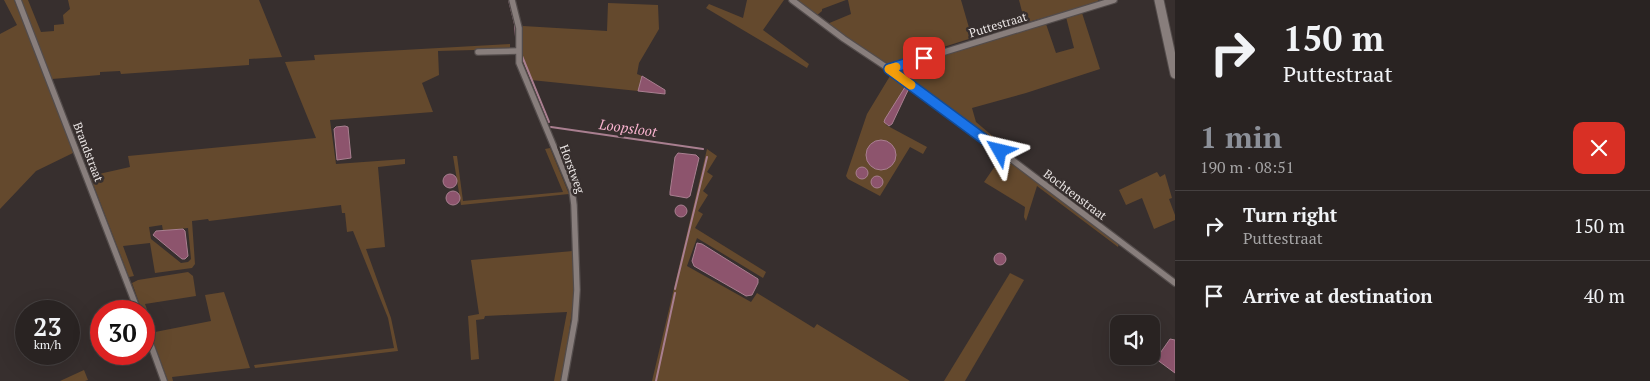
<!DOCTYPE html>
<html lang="en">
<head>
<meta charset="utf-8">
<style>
  :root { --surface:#292322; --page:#352f2f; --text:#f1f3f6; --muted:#a5a4a5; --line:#454040; --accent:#8c9099 }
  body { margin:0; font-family:"PT Serif",serif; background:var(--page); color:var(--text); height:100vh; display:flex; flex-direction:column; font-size:19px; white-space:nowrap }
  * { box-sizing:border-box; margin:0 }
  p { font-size:16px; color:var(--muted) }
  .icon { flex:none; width:28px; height:28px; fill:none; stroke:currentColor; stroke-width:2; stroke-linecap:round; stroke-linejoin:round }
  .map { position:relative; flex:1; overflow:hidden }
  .side { display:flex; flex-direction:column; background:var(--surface); width:475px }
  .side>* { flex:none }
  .guide { background:#292322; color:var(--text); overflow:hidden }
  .tools { position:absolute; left:1110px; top:315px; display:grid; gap:10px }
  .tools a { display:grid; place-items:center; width:50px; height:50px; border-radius:10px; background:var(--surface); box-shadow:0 5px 20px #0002,0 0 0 1px var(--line); font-size:25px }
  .speed { position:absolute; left:15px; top:300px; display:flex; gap:10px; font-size:25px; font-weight:700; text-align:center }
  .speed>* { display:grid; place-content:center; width:65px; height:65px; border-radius:50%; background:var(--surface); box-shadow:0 5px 20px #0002,0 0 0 1px var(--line); line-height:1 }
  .speed small { font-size:12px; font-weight:400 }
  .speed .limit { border:8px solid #d22; background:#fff; color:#111 }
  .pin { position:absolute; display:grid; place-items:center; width:42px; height:42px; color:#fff; margin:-21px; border-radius:10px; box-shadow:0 2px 8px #0006 }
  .me { position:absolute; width:55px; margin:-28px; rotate:307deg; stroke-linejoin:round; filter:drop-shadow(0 0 4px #0008) }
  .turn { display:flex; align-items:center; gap:18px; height:105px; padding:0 25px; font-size:22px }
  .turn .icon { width:65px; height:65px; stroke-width:2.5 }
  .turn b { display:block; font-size:35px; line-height:42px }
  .round { display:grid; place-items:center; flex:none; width:52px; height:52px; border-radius:10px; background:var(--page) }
  .overview { display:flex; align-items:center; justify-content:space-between; height:85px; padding:0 25px }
  h1 { font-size:30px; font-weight:600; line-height:38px; color:var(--accent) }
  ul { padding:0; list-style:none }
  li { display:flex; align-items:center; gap:15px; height:70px; padding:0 25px; border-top:1px solid var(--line) }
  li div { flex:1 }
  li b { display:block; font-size:19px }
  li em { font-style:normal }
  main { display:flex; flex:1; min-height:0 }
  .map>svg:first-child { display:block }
  .green { fill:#64492d; fill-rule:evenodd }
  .water { fill:#8d546d; stroke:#a97f90 }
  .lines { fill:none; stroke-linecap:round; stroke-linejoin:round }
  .stream { stroke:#a97f90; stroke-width:2 }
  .street-casing { stroke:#534c4b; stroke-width:8 }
  .secondary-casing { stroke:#534c4b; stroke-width:11 }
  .street { stroke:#887e7c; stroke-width:5.5 }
  .secondary { stroke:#887e7c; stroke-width:9 }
  .route-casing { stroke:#114b97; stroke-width:12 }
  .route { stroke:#1a73e8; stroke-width:9 }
  .slow { stroke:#f59e0b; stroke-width:9 }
  .labels { text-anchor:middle; stroke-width:5; stroke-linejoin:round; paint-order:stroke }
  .street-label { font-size:12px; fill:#e9e4e3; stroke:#372f2e }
  .water-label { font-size:14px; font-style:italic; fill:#f9b3cf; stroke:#372f2e }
</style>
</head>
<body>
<main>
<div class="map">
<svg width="1175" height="381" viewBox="0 0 1175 381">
  <rect width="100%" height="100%" fill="#372f2e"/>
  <g class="green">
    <path d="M4,0H14L75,152L36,171L0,209V34L17,25Z"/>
    <path d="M21,0H28L41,32L54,31V25L64,24L63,15L70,9L68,0H259L282,57L249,59V65L121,74L120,71L100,72V75L52,79Z"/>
    <path d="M747,0H784L763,30L809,64L807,68L706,8L709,4L743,18Z"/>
    <path d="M795,0H846L822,9V11L816,16Z"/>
    <path d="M848,0H961L972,38L890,64L881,61L827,24L851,14Z"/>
    <path d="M1019,0H1098L1099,2L1025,23Z"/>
    <path d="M608,3L658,5L659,29L639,63L637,74L642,76L638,91L531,80L521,57L523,26L607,31Z"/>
    <path d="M1082,13L1100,69L1026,93L972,108L976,122L995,138L992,141L901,73V70L907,66L1046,24L1056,53L1074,48L1066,17Z"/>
    <path d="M510,44V49L438,51L439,75L422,83L433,112L330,120L336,164L405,159V164L378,167L385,247L366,249L391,318L398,351L255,368L254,365L394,348L388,318L353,231L347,232L345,213H342L341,205L209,221L208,219L192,221L195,264L192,268L155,273L150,243L123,246L134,276L129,277L90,176L130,167L128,156L316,138L285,62L315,60L314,55ZM162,225L163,231L188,228L191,259L188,262L181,263L151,239L149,227Z"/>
    <path d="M890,76H894L911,87L886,125L927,147L923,154L910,147L880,196L848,179L846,176L867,114Z"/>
    <path d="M550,148L569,194L461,205L453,156H457L463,201L563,192L545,149Z"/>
    <path d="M707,149L717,156L707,172L713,176L703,191L708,195L698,211L703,214L695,228L766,272L763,278L697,238L687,266L751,302L757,293L814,328L817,324L910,381H652Z"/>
    <path d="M1002,156L1119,243L1118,247L1037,186L1026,221L1024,217L1025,207L984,182Z"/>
    <path d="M1157,172L1160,177L1165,174L1172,198L1169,199L1175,215V220L1154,229L1142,198L1126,205L1119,190Z"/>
    <path d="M1050,183L1084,208L1083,210L1047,185Z"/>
    <path d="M573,251L574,297L562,381H554L567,312L485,316L484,319L476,320L479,359L471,360L468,316L479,314L471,260Z"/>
    <path d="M188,272L193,276L196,296L145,304L155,332L211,321L205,295L224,292L250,368L172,377L173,381H168L144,316V311H142L132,283L138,280Z"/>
    <path d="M1010,273L1024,280L965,381H944Z"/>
    <path d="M84,370L88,380L85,381H60Z"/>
  </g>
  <g class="water">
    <path d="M642,76L665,90V94L638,91Z"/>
    <path d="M907,84L910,86L892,124L889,126L884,122L885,119Z"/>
    <path d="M345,126L348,127L351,158L337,160L334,129L336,127Z"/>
    <circle cx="881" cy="155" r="15"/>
    <path d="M678,153L696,155L699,158L690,196L687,198L670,195V192L675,157Z"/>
    <circle cx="862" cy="173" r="6"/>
    <circle cx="450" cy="181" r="7"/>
    <circle cx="877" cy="182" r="6"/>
    <circle cx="453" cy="198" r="7"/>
    <circle cx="681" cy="211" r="6"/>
    <path d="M183,229L185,231L188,256L185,259H182L153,235L156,231Z"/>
    <path d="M697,243L702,244L758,279V283L752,295L746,296L741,293L694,266L692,261Z"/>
    <circle cx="1000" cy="259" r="6"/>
    <path d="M1170,339L1175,340V373L1156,359Z"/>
  </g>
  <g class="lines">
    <g class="stream">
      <path d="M509,0L515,24L516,37"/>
      <path d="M522,56L549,122"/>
      <path d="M551,127L703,149"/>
      <path d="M675,289L707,157"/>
      <path d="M656,381L675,293"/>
    </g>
    <defs>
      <g id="street">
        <path d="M18,0L138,311"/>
        <path d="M512,0L519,28V63L572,190L574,205L577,290L575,320L564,381"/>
        <path d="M792,0L844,39L889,69L949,112L1175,283"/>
        <path d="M478,52L518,51"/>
        <path d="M889,69L1114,0"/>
        <path d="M144,326L164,381"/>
      </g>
      <path id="secondary" d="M1159,0L1175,74"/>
    </defs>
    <use href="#street" class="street-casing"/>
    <use href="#secondary" class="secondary-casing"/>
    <use href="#street" class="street"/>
    <use href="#secondary" class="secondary"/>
  </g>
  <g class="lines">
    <defs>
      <path id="route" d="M924,58L889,69L1000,151"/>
    </defs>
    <use href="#route" class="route-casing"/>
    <use href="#route" class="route"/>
    <path class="slow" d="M896,67L889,69L911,85"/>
  </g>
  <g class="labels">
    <g class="street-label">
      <text transform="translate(998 25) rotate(-17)" y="4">Puttestraat</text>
      <text transform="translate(88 152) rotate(69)" y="4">Brandstraat</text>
      <text transform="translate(572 169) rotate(70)" y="4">Horstweg</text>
      <text transform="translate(1075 195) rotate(37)" y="4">Bochtenstraat</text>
    </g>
    <g class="water-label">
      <text transform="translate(628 128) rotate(8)" y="5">Loopsloot</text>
    </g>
  </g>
</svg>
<div class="tools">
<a><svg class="icon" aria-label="sound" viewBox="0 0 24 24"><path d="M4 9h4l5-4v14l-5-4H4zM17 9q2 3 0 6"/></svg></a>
</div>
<div class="speed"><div>23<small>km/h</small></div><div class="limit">30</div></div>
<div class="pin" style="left:924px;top:58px;background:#d93025"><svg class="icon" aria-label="arrive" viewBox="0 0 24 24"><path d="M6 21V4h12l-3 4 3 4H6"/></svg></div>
<svg class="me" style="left:1000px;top:151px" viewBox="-20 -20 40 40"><path d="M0-17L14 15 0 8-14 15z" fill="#1a73e8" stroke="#fff" stroke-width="4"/></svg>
</div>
<section class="side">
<div class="guide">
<div class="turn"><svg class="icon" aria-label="right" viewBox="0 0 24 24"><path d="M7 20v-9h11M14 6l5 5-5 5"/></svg><div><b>150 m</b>Puttestraat</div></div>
</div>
<div class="overview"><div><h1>1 min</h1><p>190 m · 08:51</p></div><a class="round" style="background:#d93025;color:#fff"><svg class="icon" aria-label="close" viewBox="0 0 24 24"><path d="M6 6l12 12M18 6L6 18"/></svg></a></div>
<ul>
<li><svg class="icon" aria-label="right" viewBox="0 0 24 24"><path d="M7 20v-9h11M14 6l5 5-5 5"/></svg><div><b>Turn right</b><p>Puttestraat</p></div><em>150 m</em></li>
<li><svg class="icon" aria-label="arrive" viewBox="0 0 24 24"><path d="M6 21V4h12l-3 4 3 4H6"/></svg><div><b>Arrive at destination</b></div><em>40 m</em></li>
</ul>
</section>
</main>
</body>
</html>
